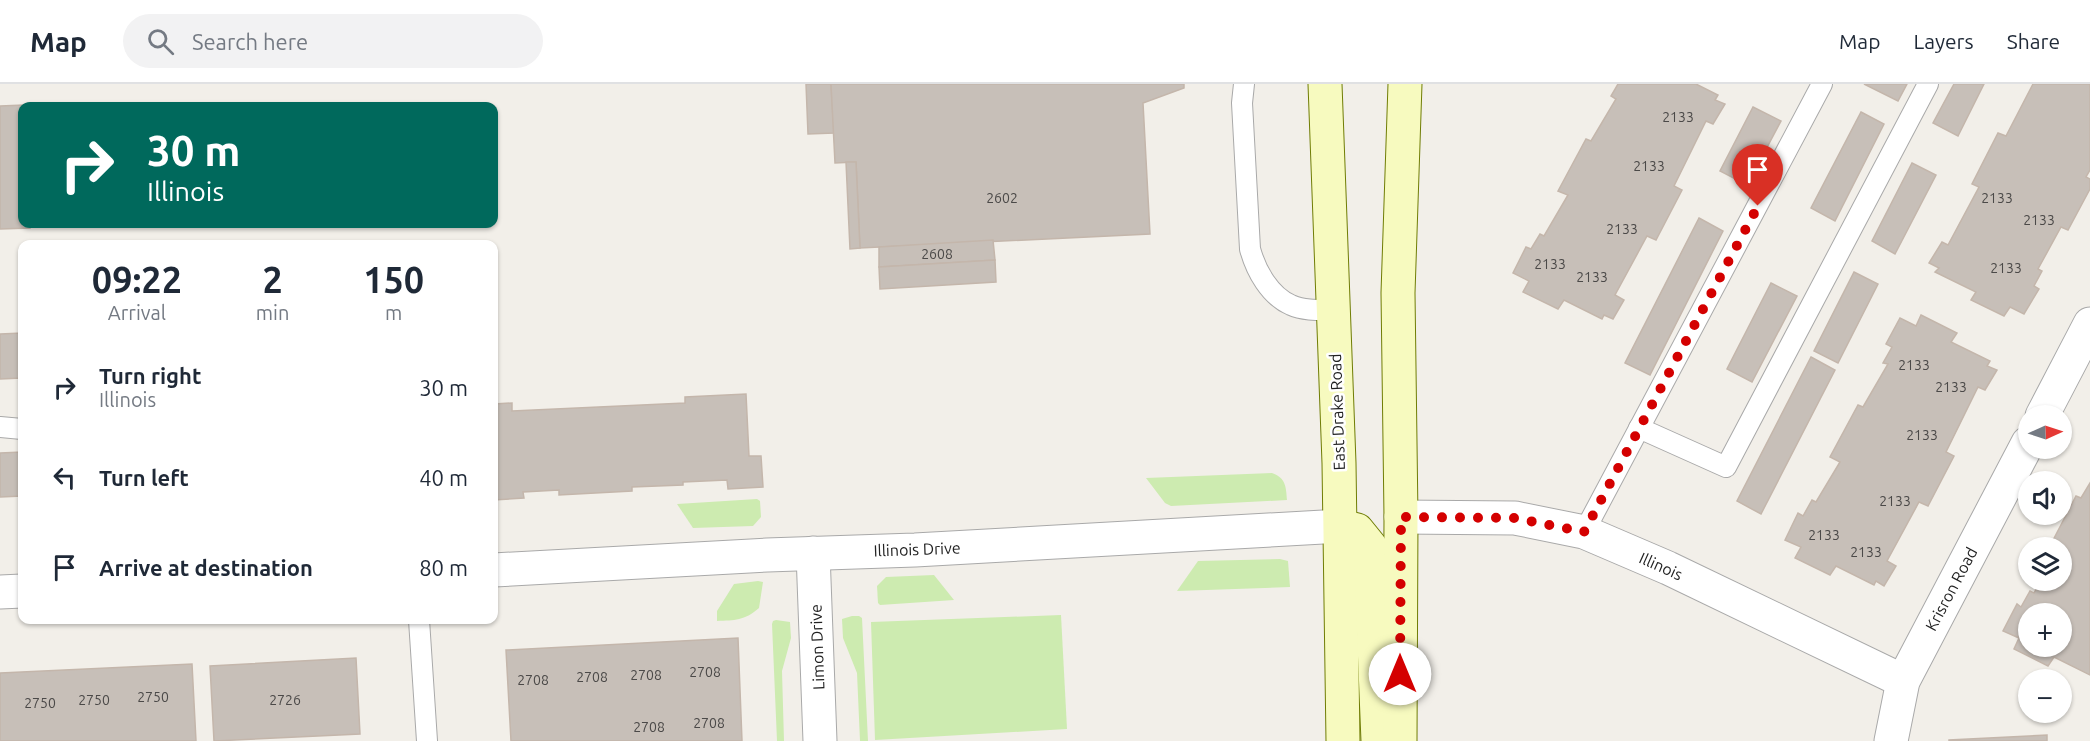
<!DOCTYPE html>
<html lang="en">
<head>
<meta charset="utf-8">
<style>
  :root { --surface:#fff; --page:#f2f2f3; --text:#1f2937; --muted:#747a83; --line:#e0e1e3 }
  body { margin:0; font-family:Ubuntu,sans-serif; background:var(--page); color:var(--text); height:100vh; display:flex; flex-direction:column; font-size:22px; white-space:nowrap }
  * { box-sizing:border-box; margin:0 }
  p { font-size:20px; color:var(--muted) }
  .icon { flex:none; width:33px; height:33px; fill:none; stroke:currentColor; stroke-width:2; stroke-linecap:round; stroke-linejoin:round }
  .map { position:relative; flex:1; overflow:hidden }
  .panel { position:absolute; left:18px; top:156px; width:480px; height:384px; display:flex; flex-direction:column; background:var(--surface); border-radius:12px; box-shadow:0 2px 4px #0004 }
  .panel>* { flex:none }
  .top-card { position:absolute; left:18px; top:18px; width:480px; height:126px; border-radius:12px; box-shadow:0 2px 4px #0004; background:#00695c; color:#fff; overflow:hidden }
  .needle { width:39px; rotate:87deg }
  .fabs { position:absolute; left:2018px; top:321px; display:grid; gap:12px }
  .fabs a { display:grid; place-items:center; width:54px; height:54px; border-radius:50%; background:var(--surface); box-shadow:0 2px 4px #0004; font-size:30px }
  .pin { position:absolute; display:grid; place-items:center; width:51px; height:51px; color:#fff; margin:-62px -26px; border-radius:50% 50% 50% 0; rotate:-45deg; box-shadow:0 0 6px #0007 }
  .pin .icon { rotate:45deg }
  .me { position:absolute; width:66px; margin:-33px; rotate:0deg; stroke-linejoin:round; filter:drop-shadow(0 0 4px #0008) }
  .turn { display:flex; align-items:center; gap:21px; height:126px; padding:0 30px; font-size:27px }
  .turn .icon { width:78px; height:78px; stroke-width:2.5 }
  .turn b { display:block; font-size:42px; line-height:51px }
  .eta { display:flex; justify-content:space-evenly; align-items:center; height:102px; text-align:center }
  .eta b { font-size:36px; font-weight:700; line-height:42px }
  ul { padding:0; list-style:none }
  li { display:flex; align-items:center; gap:18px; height:90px; padding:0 30px }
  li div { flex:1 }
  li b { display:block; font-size:22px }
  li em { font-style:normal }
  header { display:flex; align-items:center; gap:36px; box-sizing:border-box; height:84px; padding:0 30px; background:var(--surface); border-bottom:2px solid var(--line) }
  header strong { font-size:28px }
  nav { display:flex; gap:33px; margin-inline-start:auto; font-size:21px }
  .search { width:420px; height:54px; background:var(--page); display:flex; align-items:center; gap:15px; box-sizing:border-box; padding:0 21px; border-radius:33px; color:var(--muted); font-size:22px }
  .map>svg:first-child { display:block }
  .grass { fill:#cdebb0 }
  .building { fill:#c7bfb8; stroke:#c4b6ab; stroke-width:1.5; fill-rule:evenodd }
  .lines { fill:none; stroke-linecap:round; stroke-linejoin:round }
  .service-casing { stroke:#a9a9a9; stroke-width:22 }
  .minor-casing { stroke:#a9a9a9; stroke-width:35 }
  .secondary-casing { stroke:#707d05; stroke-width:35 }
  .service { stroke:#fff; stroke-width:20 }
  .minor { stroke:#fff; stroke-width:33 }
  .secondary { stroke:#f7fabf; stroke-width:33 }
  .route { stroke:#d40000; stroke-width:10; stroke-dasharray:0 18 }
  .labels { text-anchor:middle; stroke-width:5; stroke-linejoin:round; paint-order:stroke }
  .number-label { font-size:14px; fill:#4b4948 }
  .street-label { font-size:16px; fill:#222; stroke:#fff }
</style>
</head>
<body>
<header>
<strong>Map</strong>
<div class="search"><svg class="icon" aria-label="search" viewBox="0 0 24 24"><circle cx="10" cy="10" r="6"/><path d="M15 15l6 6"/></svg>Search here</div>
<nav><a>Map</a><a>Layers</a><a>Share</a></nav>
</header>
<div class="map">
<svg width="2090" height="657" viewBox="0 0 2090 657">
  <rect width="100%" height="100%" fill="#f2efe9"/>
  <g class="grass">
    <path d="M1272,389C1286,394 1286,403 1287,416L1171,422L1165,419L1146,394Z"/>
    <path d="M757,415L760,417L761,433L753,442L693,444L677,420Z"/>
    <path d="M1280,475L1288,477L1290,503L1177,507L1198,477Z"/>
    <path d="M934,491L954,516L880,521L878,519L877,502L886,493Z"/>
    <path d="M758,497L763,498L759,524C744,537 735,536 717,537V527L734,500Z"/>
    <path d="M1061,531L1067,645L875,656L871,538Z"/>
    <path d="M852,532H859L862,534L868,657H860L857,589L843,554L842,535Z"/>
    <path d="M776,536L790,538L791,554L782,587L784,657H777L772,540L773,537Z"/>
  </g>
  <g class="building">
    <path d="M806,0H831L834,49L808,50Z"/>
    <path d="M831,0H1184V4L1143,19L1150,150L860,164L856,78L835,79Z"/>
    <path d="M1618,0H1696L1718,11L1715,16L1725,20L1713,40L1706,37L1674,102L1682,106L1656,156L1647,152L1615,211L1624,216L1613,235L1604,231L1602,235L1564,216L1558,225L1523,208L1529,197L1513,189L1526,163L1531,165L1540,150L1544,152L1568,111L1558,107L1586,55L1591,57L1616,15L1611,12Z"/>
    <path d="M1864,0H1907L1898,17Z"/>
    <path d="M1954,0H1984L1958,52L1933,39Z"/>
    <path d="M2033,0H2090V86L2086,93L2090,95V105L2068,146L2061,143L2038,185L2042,187L2034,202L2039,205L2024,230L2010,223L2004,232L1971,216L1976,208L1935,188L1939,184L1929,179L1942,158L1948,161L1979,103L1972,100L1998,49L2006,52Z"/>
    <path d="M24,21L22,22V140H30V144L0,145V22Z"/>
    <path d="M1753,23L1781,37L1747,101L1720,87Z"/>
    <path d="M1861,28L1884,40L1835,137L1811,124Z"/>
    <path d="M846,78H856L860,164L850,165Z"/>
    <path d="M1912,79L1936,91L1895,170L1872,157Z"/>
    <path d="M1699,134L1723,147L1650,291L1625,279Z"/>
    <path d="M993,156L995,176L879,183V163Z"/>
    <path d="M995,176L996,198L880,205L879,183Z"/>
    <path d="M1854,188L1878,200L1838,279L1814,267Z"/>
    <path d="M1771,199L1797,212L1752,298L1727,285Z"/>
    <path d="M1921,231L1957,249L1951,258L1990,277L1987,282L1997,286L1985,306L1978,303L1946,368L1954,372L1928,422L1919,418L1887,477L1896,482L1884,502L1876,497L1874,501L1836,482L1830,491L1795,474L1801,463L1785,456L1798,429L1803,432L1812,416L1816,418L1840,378L1830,373L1858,321L1863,323L1888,280L1883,279L1892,263L1886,260L1900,234L1916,242Z"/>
    <path d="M22,249V294L0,295V250Z"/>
    <path d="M1811,273L1835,286L1761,430L1737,417Z"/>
    <path d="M746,310L749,372H761L763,403L728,405L727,396L683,398V401L632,403V407L559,411V406L523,408L524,414L494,416V320L512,319V327L685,319V313Z"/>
    <path d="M22,368V412L0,413V369Z"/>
    <path d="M2090,399V591L2054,573L2048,582L2014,565L2019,554L2003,547L2017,520L2021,523L2030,507L2034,509L2041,496H2061V464H2049L2076,412L2081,414ZM2028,530H2061V562H2028Z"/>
    <path d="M738,554L742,657H511L506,566Z"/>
    <path d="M356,574L360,650L214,657L210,582Z"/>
    <path d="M192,580L196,657H0V589Z"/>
    <path d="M2047,651V657H1949V656Z"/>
  </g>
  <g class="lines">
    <defs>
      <g id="service">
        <path d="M1244,0L1242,19L1250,165C1256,187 1270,212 1291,221C1304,227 1320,226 1334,226"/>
        <path d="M0,343L22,345"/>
        <path d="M1639,344L1726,383L1928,0"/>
        <path d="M1584,448L1822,0"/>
        <path d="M419,536L427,657"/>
      </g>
      <g id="minor">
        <path d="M2042,332L2090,240"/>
        <path d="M1401,433L1515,434L1584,448L1668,484L1903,597"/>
        <path d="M813,469L820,657"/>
        <path d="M494,486L767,471L915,466L1341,442"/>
        <path d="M0,508L22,507"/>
        <path d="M1891,657L1903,597L2028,359"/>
      </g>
      <g id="secondary">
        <path d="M1325,0L1339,379L1343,657"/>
        <path d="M1341,442L1357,446L1370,462L1378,657"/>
        <path d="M1400,657L1401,433L1398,209L1405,0"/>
      </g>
    </defs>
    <use href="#service" class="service-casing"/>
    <use href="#minor" class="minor-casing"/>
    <use href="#secondary" class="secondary-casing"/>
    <use href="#service" class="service"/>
    <use href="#minor" class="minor"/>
    <use href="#secondary" class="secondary"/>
  </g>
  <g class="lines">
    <path class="route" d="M1400,590L1401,433L1515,434L1584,448L1758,122"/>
  </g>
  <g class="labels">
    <g class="number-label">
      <text x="1678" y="38">2133</text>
      <text x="1649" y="87">2133</text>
      <text x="1002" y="119">2602</text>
      <text x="1997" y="119">2133</text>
      <text x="2039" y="141">2133</text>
      <text x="1622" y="150">2133</text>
      <text x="937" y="175">2608</text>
      <text x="1550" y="185">2133</text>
      <text x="2006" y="189">2133</text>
      <text x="1592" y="198">2133</text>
      <text x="1914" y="286">2133</text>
      <text x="1951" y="308">2133</text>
      <text x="1922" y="356">2133</text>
      <text x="1895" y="422">2133</text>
      <text x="1824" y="456">2133</text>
      <text x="1866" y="473">2133</text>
      <text x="705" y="593">2708</text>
      <text x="646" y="596">2708</text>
      <text x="592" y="598">2708</text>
      <text x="533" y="601">2708</text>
      <text x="153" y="618">2750</text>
      <text x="94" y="621">2750</text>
      <text x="285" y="621">2726</text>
      <text x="40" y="624">2750</text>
      <text x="709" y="644">2708</text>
      <text x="649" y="648">2708</text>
    </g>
    <g class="street-label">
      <text transform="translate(1337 328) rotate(-92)" y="6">East Drake Road</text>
      <text transform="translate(917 465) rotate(-2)" y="6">Illinois Drive</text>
      <text transform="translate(1661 482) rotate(24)" y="6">Illinois</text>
      <text transform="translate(1951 505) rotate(-62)" y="6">Krisron Road</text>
      <text transform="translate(817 563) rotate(-92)" y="6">Limon Drive</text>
    </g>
  </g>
</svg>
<div class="fabs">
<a><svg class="needle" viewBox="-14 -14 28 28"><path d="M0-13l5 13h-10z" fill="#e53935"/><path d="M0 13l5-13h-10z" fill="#747a83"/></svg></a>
<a><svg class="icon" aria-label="sound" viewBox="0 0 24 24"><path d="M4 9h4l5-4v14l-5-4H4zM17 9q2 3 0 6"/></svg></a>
<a><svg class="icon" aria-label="layers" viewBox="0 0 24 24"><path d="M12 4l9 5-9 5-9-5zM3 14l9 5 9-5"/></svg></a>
<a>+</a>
<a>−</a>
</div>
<div class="pin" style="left:1758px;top:122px;background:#d93025"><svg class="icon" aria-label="arrive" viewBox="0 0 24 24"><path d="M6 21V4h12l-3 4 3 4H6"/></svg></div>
<svg class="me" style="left:1400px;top:590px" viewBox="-20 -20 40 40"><circle r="19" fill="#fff"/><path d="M0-13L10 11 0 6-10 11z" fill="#d40000"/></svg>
<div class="top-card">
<div class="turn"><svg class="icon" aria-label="right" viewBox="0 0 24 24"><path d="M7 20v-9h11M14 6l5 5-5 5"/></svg><div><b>30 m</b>Illinois</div></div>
</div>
<section class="panel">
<div class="eta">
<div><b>09:22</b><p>Arrival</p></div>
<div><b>2</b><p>min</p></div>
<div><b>150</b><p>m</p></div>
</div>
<ul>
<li><svg class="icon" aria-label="right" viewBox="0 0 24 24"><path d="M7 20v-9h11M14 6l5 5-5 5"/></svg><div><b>Turn right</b><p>Illinois</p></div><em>30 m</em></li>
<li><svg class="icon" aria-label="left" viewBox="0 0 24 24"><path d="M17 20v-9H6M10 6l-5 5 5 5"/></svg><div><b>Turn left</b></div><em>40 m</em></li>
<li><svg class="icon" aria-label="arrive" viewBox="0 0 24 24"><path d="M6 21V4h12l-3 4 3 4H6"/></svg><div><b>Arrive at destination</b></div><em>80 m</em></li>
</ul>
</section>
</div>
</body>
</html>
